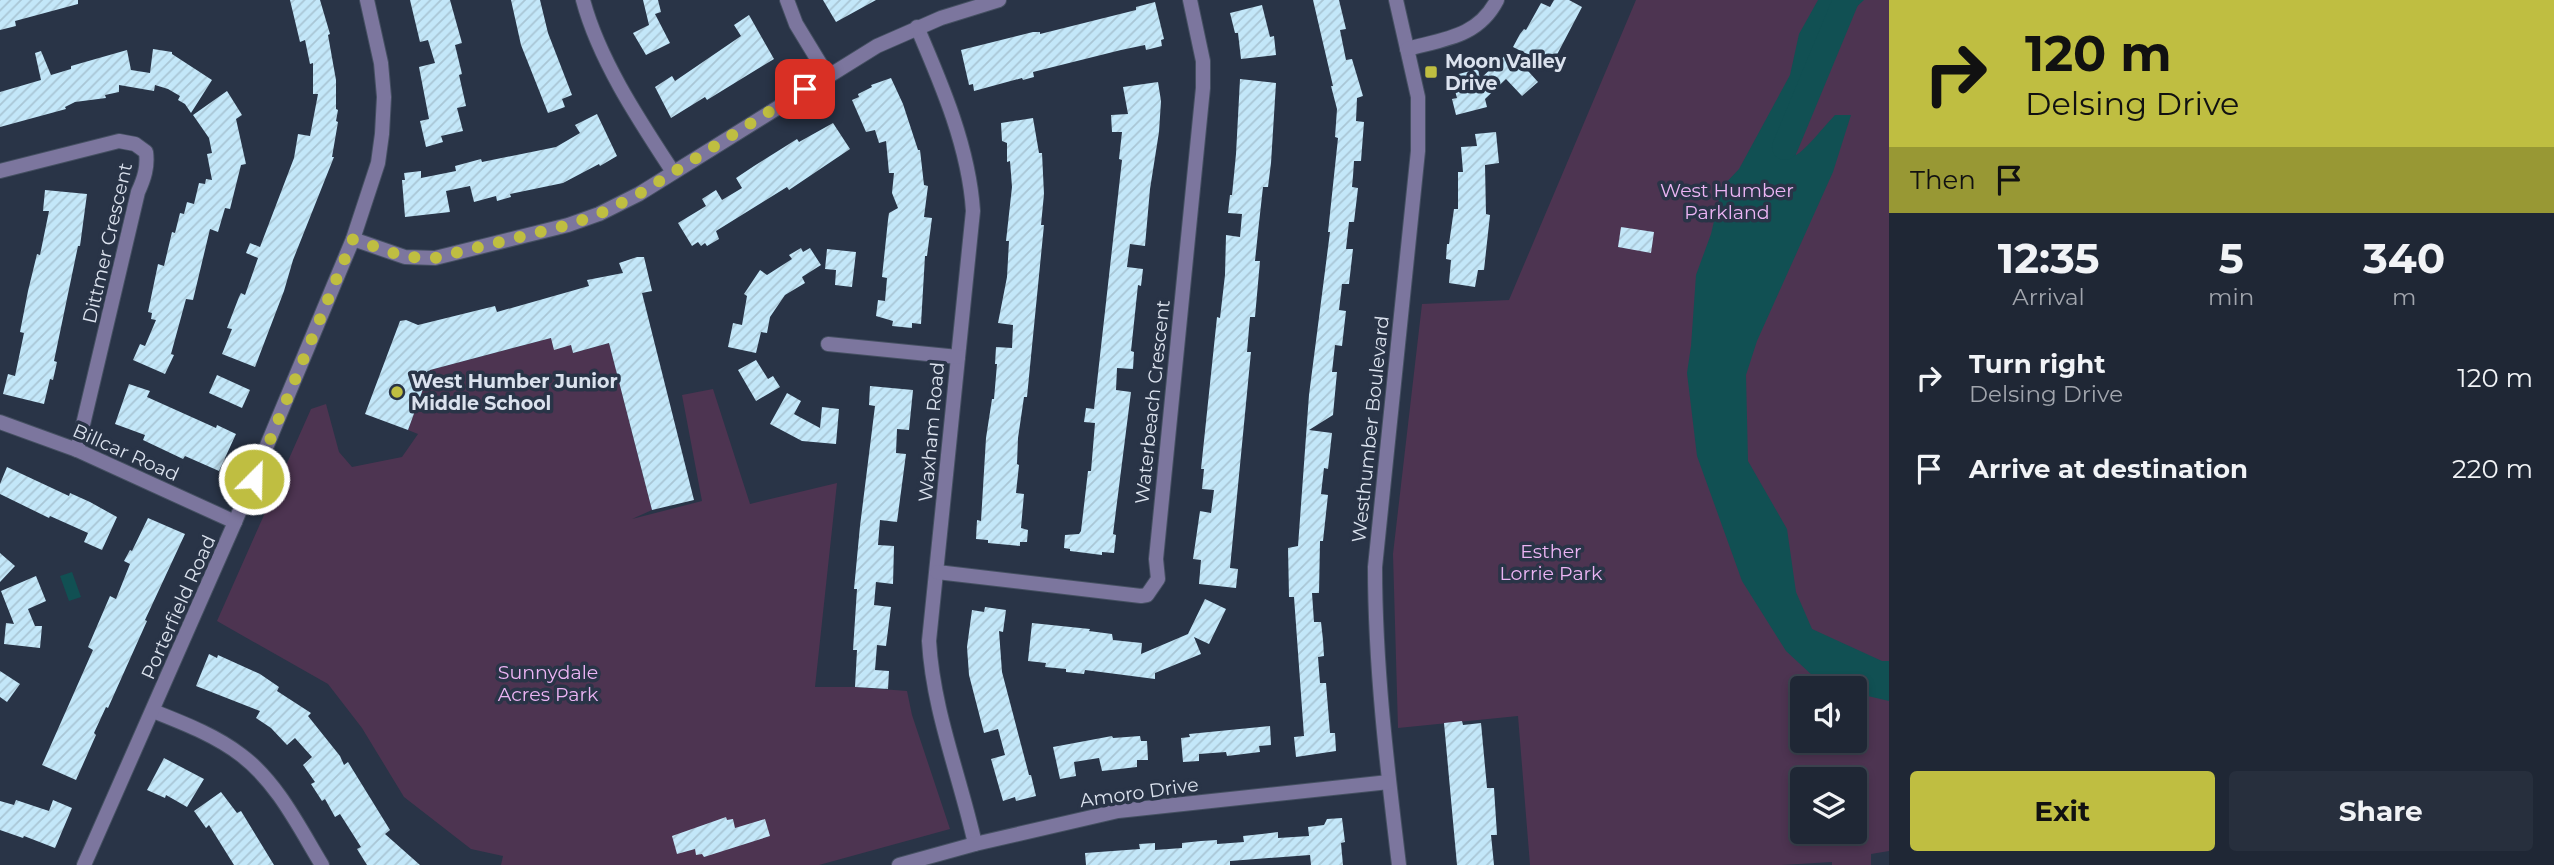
<!DOCTYPE html>
<html lang="en">
<head>
<meta charset="utf-8">
<style>
  :root { --surface:#1f2735; --page:#272f3d; --text:#f1f3f6; --muted:#a1a5ad; --line:#3c4450; --accent:#bfbe41 }
  body { margin:0; font-family:Montserrat,sans-serif; background:var(--page); color:var(--text); height:100vh; display:flex; flex-direction:column; font-size:26px; white-space:nowrap }
  * { box-sizing:border-box; margin:0 }
  p { font-size:23px; color:var(--muted) }
  .icon { flex:none; width:38px; height:38px; fill:none; stroke:currentColor; stroke-width:2; stroke-linecap:round; stroke-linejoin:round }
  .map { position:relative; flex:1; overflow:hidden }
  .details { display:flex; flex-direction:column; background:var(--surface); width:665px }
  .details>* { flex:none }
  .hud { background:#bfbe41; color:#111; overflow:hidden }
  .controls { position:absolute; left:1790px; top:676px; display:grid; gap:14px }
  .controls a { display:grid; place-items:center; width:77px; height:77px; border-radius:7px; background:var(--surface); box-shadow:0 4px 10px #0003,0 0 0 2px var(--line); font-size:35px }
  .pin { position:absolute; display:grid; place-items:center; width:60px; height:60px; color:#fff; margin:-30px; border-radius:14px; box-shadow:0 4px 10px #0006 }
  .me { position:absolute; width:77px; margin:-38px; rotate:23deg; stroke-linejoin:round; filter:drop-shadow(0 0 5px #0008) }
  .turn { display:flex; align-items:center; gap:24px; height:147px; padding:0 21px; font-size:32px }
  .turn .icon { width:91px; height:91px; stroke-width:2.5 }
  .turn b { display:block; font-size:49px; line-height:60px }
  .then { display:flex; align-items:center; height:66px; padding:0 21px; background:#0003; gap:14px; font-size:26px }
  .eta { display:flex; justify-content:space-evenly; align-items:center; height:119px; text-align:center }
  .eta b { font-size:42px; font-weight:700; line-height:49px }
  .primary-button { display:flex; gap:14px; margin-top:auto; padding:14px 21px }
  .primary-button a { flex:1; height:80px; border-radius:7px; background:var(--accent); color:#111; font-size:28px; font-weight:700; line-height:80px; text-align:center }
  .primary-button a+a { background:var(--page); color:var(--text) }
  ul { padding:0; list-style:none }
  li { display:flex; align-items:center; gap:21px; height:91px; padding:0 21px }
  li div { flex:1 }
  li b { display:block; font-size:26px }
  li em { font-style:normal }
  main { display:flex; flex:1; min-height:0 }
  .map>svg:first-child { display:block }
  .green { fill:#4d3451; fill-rule:evenodd }
  .water { fill:#115053 }
  .lines { fill:none; stroke-linecap:round; stroke-linejoin:round }
  .river { stroke:#115053; stroke-width:26 }
  .building { fill:url(#building-hatch) }
  .minor-casing { stroke:#455062; stroke-width:16 }
  .minor { stroke:#7c769e; stroke-width:14 }
  .route { stroke:#bfbe41; stroke-width:12; stroke-dasharray:0 21.6 }
  .poi-dot { fill:#bfbe41; stroke:#293447; stroke-width:2.5 }
  .labels { text-anchor:middle; stroke-width:7; stroke-linejoin:round; paint-order:stroke }
  .poi-label { font-size:19px; font-weight:bold; fill:#dbe2ee; stroke:#293447; text-anchor:start }
  .park-label { font-size:19px; fill:#ebb4f4; stroke:#293447 }
  .street-label { font-size:19px; fill:#dbe2ee; stroke:#293447 }
</style>
</head>
<body>
<main>
<div class="map">
<svg width="1889" height="865" viewBox="0 0 1889 865">
  <defs>
    <pattern id="building-hatch" width="6" height="6" patternUnits="userSpaceOnUse" patternTransform="scale(1.75)"><rect width="6" height="6" fill="#c3e7f9"/><path d="M-1 1l2-2M0 6l6-6M5 7l2-2" fill="none" stroke="#a9c6d5"/></pattern>
  </defs>
  <rect width="100%" height="100%" fill="#293447"/>
  <g class="green">
    <path d="M1636,0H1889V851L1871,854V865H1832V862L1782,865H1530L1518,716L1398,728L1393,554L1422,304L1509,300ZM1802,688H1855V740H1802ZM1802,779H1855V831H1802Z"/>
    <path d="M551,338L571,345L573,353L609,343L652,510L632,519L702,501L682,395L713,389L750,504L837,483L815,687H855L907,691L912,715L950,829L819,865H501L503,856L471,849L404,797L362,728L328,684L217,621L311,409L326,404L339,452L352,467L402,457L418,434L408,430L430,370Z"/>
  </g>
  <g class="water">
    <path d="M1818,0H1864L1835,27L1802,95L1793,143L1796,155C1805,151 1826,124 1835,115H1851L1833,172L1757,341L1746,375L1748,461L1787,529L1796,592L1812,629L1882,661H1889V701L1855,693V688H1838L1813,676L1786,651L1742,581L1697,456L1687,373L1691,346L1696,275L1711,234L1722,187L1739,169L1790,75L1799,34Z"/>
    <path d="M72,572L81,597L69,601L60,576Z"/>
  </g>
  <g class="lines">
    <path class="river" d="M1785,147L1846,0"/>
  </g>
  <g class="building">
    <path d="M0,0H78V4L15,21L16,26L0,30Z"/>
    <path d="M290,0H320L330,34L328,35L336,80V109L338,110L336,121L338,122L332,157H334L293,260L284,291L255,367L222,354L232,329L227,328L239,297L241,293L245,295L258,258L246,253L250,243L260,247L294,158L298,134L310,136L318,94H313V63L310,64L305,40L300,42Z"/>
    <path d="M410,0H450L462,43L455,45L462,74L459,75L466,106L457,108L463,131L441,136L443,142L426,147L420,121L429,119L419,67L435,63L428,40L420,42Z"/>
    <path d="M511,0H540L548,33L572,95L562,99L565,107L548,113L521,45Z"/>
    <path d="M643,0H658L661,12L655,14L670,43L646,55L633,33L649,25Z"/>
    <path d="M823,0H876L836,22Z"/>
    <path d="M1313,0H1339L1346,29L1340,30L1346,60L1352,59L1363,96L1357,98L1356,121L1364,122L1361,161H1354L1353,176L1352,187L1358,188L1354,222H1349L1346,249H1353L1349,284H1342L1339,310L1346,311L1342,346L1335,345L1332,372H1337L1333,415L1309,430L1332,433L1328,469L1324,468L1321,494L1328,495L1323,541H1320L1319,593H1312L1314,622H1321L1323,640L1324,656L1318,657L1320,683H1326L1330,733H1335L1336,751L1296,757L1294,737L1304,736L1294,597H1289L1288,548L1298,546L1309,395L1330,232H1328L1338,138L1335,137L1337,109L1331,86H1333Z"/>
    <path d="M1554,0H1569L1582,7L1551,66L1513,47L1520,34L1524,29L1526,30L1541,3L1550,7Z"/>
    <path d="M1155,2L1164,39L1161,40L1162,46L1146,50L1145,45L1121,50L1033,72L1034,77L1023,80L1022,78L974,91L973,84L969,85L961,50L1033,32H1040V34L1136,10V7Z"/>
    <path d="M1262,5L1270,37L1274,36L1276,55L1241,59L1238,33H1235L1230,13Z"/>
    <path d="M749,15L774,59L707,100L705,97L671,118L655,87L672,76L675,81L741,36L734,25Z"/>
    <path d="M153,49L172,52V54L212,80L191,113L185,104L178,100L180,96L168,89L155,85L154,91L119,85V92L105,95L106,98L75,102L65,107L66,109L0,127V92L41,80L35,53L41,51L51,75L71,69V66L127,50L131,70L150,73Z"/>
    <path d="M1510,51L1538,82L1522,96L1506,79L1485,99L1487,107L1456,115L1452,99L1457,98L1451,76L1478,69L1480,79Z"/>
    <path d="M891,78L903,104L918,150H920L924,185L928,186L924,217L932,218L927,256H925L921,324L912,323V328L892,326L893,321L876,316L878,300L885,301L887,278L882,277L888,220L889,213L898,208L892,193L894,173H889L886,141L879,143L875,130L866,132L852,100L859,97L858,94L872,87L871,85Z"/>
    <path d="M1240,79L1276,83L1271,163L1268,187H1263L1258,232L1255,261H1260L1255,317H1250L1247,352H1251L1230,568L1238,569L1236,588L1199,584L1201,560L1193,559L1200,511L1211,513L1214,490L1202,489L1204,469H1201L1217,317L1220,318L1225,275L1226,235L1240,237L1242,214L1228,213L1230,195H1232L1236,154Z"/>
    <path d="M1158,82L1161,101L1159,132L1150,189L1145,246L1130,244L1127,267L1143,269L1141,286L1138,285L1131,351L1134,352L1133,369L1117,368L1116,390L1131,392L1113,534L1116,535L1114,553L1102,552V555L1070,551V549L1064,548L1065,535L1079,534L1081,531L1088,471H1091L1095,423L1084,422L1086,408L1094,409L1122,160L1119,159L1122,132H1112L1111,115L1128,114L1123,87Z"/>
    <path d="M227,91L242,115L236,119L246,164L241,165L230,209L225,208L218,232L210,229L193,300L186,299L171,354L174,355L165,374L133,360L140,344L145,346L156,320L151,319L152,313L148,312L158,264L164,266L172,232L175,233L180,213L184,214L187,202L194,204L199,183L205,184L206,179L212,180L207,154L212,153L209,138L193,115Z"/>
    <path d="M597,114L617,156L600,166L599,164L563,183L510,194L511,197L497,201L496,196L474,202L470,186L446,191L450,212L405,217L402,180H405L404,173L421,171V178L456,171L455,166L481,159L482,162L556,147L580,133L575,125Z"/>
    <path d="M1033,118L1039,153H1042L1044,194L1041,225H1044L1027,397H1024L1018,438L1017,464L1019,465L1016,493L1024,494L1021,528L1028,530L1027,542H1020V546L988,543V540L976,539L977,520L981,521L986,438L992,399H994L997,364H995L996,347L1012,348L1013,325L998,323L1007,277L1009,241H1006L1012,187L1010,161L1007,162V143L1002,141L1001,123Z"/>
    <path d="M833,123L850,149L789,190L787,187L716,231L719,239L707,246L705,243L701,246L698,242L692,246L678,223L706,206L702,199L716,190L722,200L742,188L736,178L754,166L797,139L799,142Z"/>
    <path d="M1496,132L1499,163L1485,165L1486,214L1490,215L1484,270H1478L1475,287L1449,283L1451,260L1446,259L1447,244H1449L1454,209H1458V172H1463L1461,147L1477,146L1475,134Z"/>
    <path d="M45,190L87,194L80,246H78L54,361L57,362L53,380L50,379L44,404L3,394L8,374L15,376L24,333L20,332L28,291L37,254L40,255L49,211H43Z"/>
    <path d="M1621,227L1654,232L1651,253L1618,247Z"/>
    <path d="M801,248L803,252L810,248L821,265L802,277L805,283L785,295L770,317L767,333L761,332L756,353L728,347L733,323L742,325L747,296L744,294L760,270L767,275L792,259L789,255Z"/>
    <path d="M827,249L856,252L852,287L835,285L836,270L825,269Z"/>
    <path d="M637,257H644L652,291L642,293L694,500L652,510L609,343L573,353L571,345L554,350L551,338L430,370L408,430L365,414L400,321L406,320L418,325L495,306L497,312L589,286L587,280L623,273L619,263Z"/>
    <path d="M756,360L768,379L773,376L780,387L756,401L738,370Z"/>
    <path d="M217,375L250,390L242,408L209,393Z"/>
    <path d="M129,384L150,391L147,397L216,428L217,425L236,434L219,471L185,456L183,459L143,440L145,435L115,424Z"/>
    <path d="M870,386L913,390L909,430L897,429L896,453L906,454L897,522L880,520L878,545L894,546L893,584L876,582L874,605L891,607L886,646L877,645L875,670L889,671L888,689L855,687L857,650H853L857,589H854L860,526L875,406L869,405Z"/>
    <path d="M787,393L801,401L794,414L820,428L822,407L839,409L836,444L802,441L770,424Z"/>
    <path d="M7,467L69,496L70,493L90,502L117,517L102,550L84,542L88,533L50,516L49,518L0,494V484Z"/>
    <path d="M148,518L185,534L145,620L147,621L108,708L106,707L94,733L96,735L76,780L42,765L93,650L88,647L110,596L116,599L130,564L124,561L130,550L132,551Z"/>
    <path d="M0,553L15,566L0,582Z"/>
    <path d="M36,576L46,601L28,609L35,626H42L40,648L4,644L6,623L14,624L1,591Z"/>
    <path d="M1205,599L1226,609L1209,644L1194,637L1201,654L1155,673V679L1085,670L1084,674L1066,672V669L1045,667L1046,663L1028,661L1032,623L1090,629L1089,631L1112,634L1113,640L1142,643L1141,654L1188,634Z"/>
    <path d="M985,607L1006,610L1003,632L999,631L1002,672L1029,775H1031L1036,796L1016,801L1015,797L1003,801L991,759L1005,755L998,729L984,733L969,675L967,647L972,610L984,612Z"/>
    <path d="M209,654L217,658L218,655L260,674L279,687L277,691L311,713L308,716L340,756L344,765L348,762L390,830L385,834L420,865H367L357,849L361,847L340,814L335,817L325,799L322,801L311,784L315,782L303,765L312,757L295,738L287,745L271,728L256,718L260,711L196,686Z"/>
    <path d="M0,671L20,684L7,702L0,697Z"/>
    <path d="M1462,721L1463,725L1481,723L1487,788H1494L1497,835H1491L1494,865H1457L1444,723Z"/>
    <path d="M1270,726L1271,745L1259,746L1260,752L1227,756L1226,752L1199,754V761L1183,762L1181,738L1190,737L1189,734Z"/>
    <path d="M1112,736L1113,738L1140,736L1141,741H1147L1148,760H1137V767L1102,771L1099,758L1074,762L1076,776L1060,779L1053,747Z"/>
    <path d="M164,758L204,779L187,807L166,795L165,798L147,790Z"/>
    <path d="M221,792L237,813L241,811L274,865H234L209,825L206,828L194,811Z"/>
    <path d="M16,800L49,811L53,800L72,808L55,848L24,836L23,838L0,830V801L14,805Z"/>
    <path d="M726,817L727,820L733,819L735,828L765,819L770,836L704,857L702,854L696,855L695,849L677,854L672,836Z"/>
    <path d="M1342,818L1345,842L1341,843L1343,865H1311L1310,855L1230,861V865H1086L1085,853L1140,849L1139,844L1155,843V850L1182,848V843L1201,841L1217,840V844L1244,842L1243,836L1262,834L1278,832V838L1309,836L1308,827L1324,825L1327,819Z"/>
  </g>
  <g class="lines">
    <defs>
      <g id="minor">
        <path d="M583,0C599,60 639,120 673,172"/>
        <path d="M787,0L796,24L827,75"/>
        <path d="M1396,0L1418,97V151L1375,567C1375,666 1387,766 1399,865"/>
        <path d="M917,27C942,85 969,148 973,211L929,641C933,711 960,776 975,844"/>
        <path d="M1407,49C1444,39 1478,37 1497,0"/>
        <path d="M0,171L119,141L135,144L146,152C148,167 144,179 138,192L77,450"/>
        <path d="M353,239L405,257L435,258L568,225L599,214L639,194L877,46L941,18L999,0"/>
        <path d="M828,344L958,357"/>
        <path d="M0,422L77,450L235,522"/>
        <path d="M937,572L1141,596L1147,595L1158,579L1156,559L1203,88V61L1190,0"/>
        <path d="M153,711C183,723 215,735 241,755C277,782 299,827 322,865"/>
        <path d="M84,865L235,522L353,239L378,163L382,134L384,97L381,63L367,0"/>
        <path d="M899,865L975,844L1118,811L1389,782"/>
      </g>
    </defs>
    <use href="#minor" class="minor-casing"/>
    <use href="#minor" class="minor"/>
  </g>
  <g class="lines">
    <path class="route" d="M254,479L353,239L405,257L435,258L568,225L599,214L639,194L805,89"/>
  </g>
  <g class="poi-dot">
    <rect x="1424" y="65" width="14" height="14" rx="3.5"/>
    <circle cx="397" cy="392" r="7"/>
  </g>
  <g class="labels">
    <g class="poi-label">
      <text x="1445" y="68">Moon Valley<tspan x="1445" dy="22">Drive</tspan></text>
      <text x="411" y="388">West Humber Junior<tspan x="411" dy="22">Middle School</tspan></text>
    </g>
    <g class="park-label">
      <text x="1727" y="197">West Humber<tspan x="1727" dy="22">Parkland</tspan></text>
      <text x="1551" y="558">Esther<tspan x="1551" dy="22">Lorrie Park</tspan></text>
      <text x="548" y="679">Sunnydale<tspan x="548" dy="22">Acres Park</tspan></text>
    </g>
    <g class="street-label">
      <text transform="translate(107 243) rotate(-77)" y="7">Dittmer Crescent</text>
      <text transform="translate(1152 402) rotate(-84)" y="7">Waterbeach Crescent</text>
      <text transform="translate(1370 429) rotate(-84)" y="7">Westhumber Boulevard</text>
      <text transform="translate(931 432) rotate(-85)" y="7">Waxham Road</text>
      <text transform="translate(126 452) rotate(24)" y="7">Billcar Road</text>
      <text transform="translate(178 607) rotate(-66)" y="7">Porterfield Road</text>
      <text transform="translate(1139 792) rotate(-8)" y="7">Amoro Drive</text>
    </g>
  </g>
</svg>
<div class="controls">
<a><svg class="icon" aria-label="sound" viewBox="0 0 24 24"><path d="M4 9h4l5-4v14l-5-4H4zM17 9q2 3 0 6"/></svg></a>
<a><svg class="icon" aria-label="layers" viewBox="0 0 24 24"><path d="M12 4l9 5-9 5-9-5zM3 14l9 5 9-5"/></svg></a>
</div>
<div class="pin" style="left:805px;top:89px;background:#d93025"><svg class="icon" aria-label="arrive" viewBox="0 0 24 24"><path d="M6 21V4h12l-3 4 3 4H6"/></svg></div>
<svg class="me" style="left:254px;top:479px" viewBox="-20 -20 40 40"><circle r="17" fill="#bfbe41" stroke="#fff" stroke-width="3"/><path d="M0-11L8 9 0 5-8 9z" fill="#fff"/></svg>
</div>
<section class="details">
<div class="hud">
<div class="turn"><svg class="icon" aria-label="right" viewBox="0 0 24 24"><path d="M7 20v-9h11M14 6l5 5-5 5"/></svg><div><b>120 m</b>Delsing Drive</div></div>
<div class="then">Then<svg class="icon" aria-label="arrive" viewBox="0 0 24 24"><path d="M6 21V4h12l-3 4 3 4H6"/></svg></div>
</div>
<div class="eta">
<div><b>12:35</b><p>Arrival</p></div>
<div><b>5</b><p>min</p></div>
<div><b>340</b><p>m</p></div>
</div>
<ul>
<li><svg class="icon" aria-label="right" viewBox="0 0 24 24"><path d="M7 20v-9h11M14 6l5 5-5 5"/></svg><div><b>Turn right</b><p>Delsing Drive</p></div><em>120 m</em></li>
<li><svg class="icon" aria-label="arrive" viewBox="0 0 24 24"><path d="M6 21V4h12l-3 4 3 4H6"/></svg><div><b>Arrive at destination</b></div><em>220 m</em></li>
</ul>
<div class="primary-button"><a>Exit</a><a>Share</a></div>
</section>
</main>
</body>
</html>
